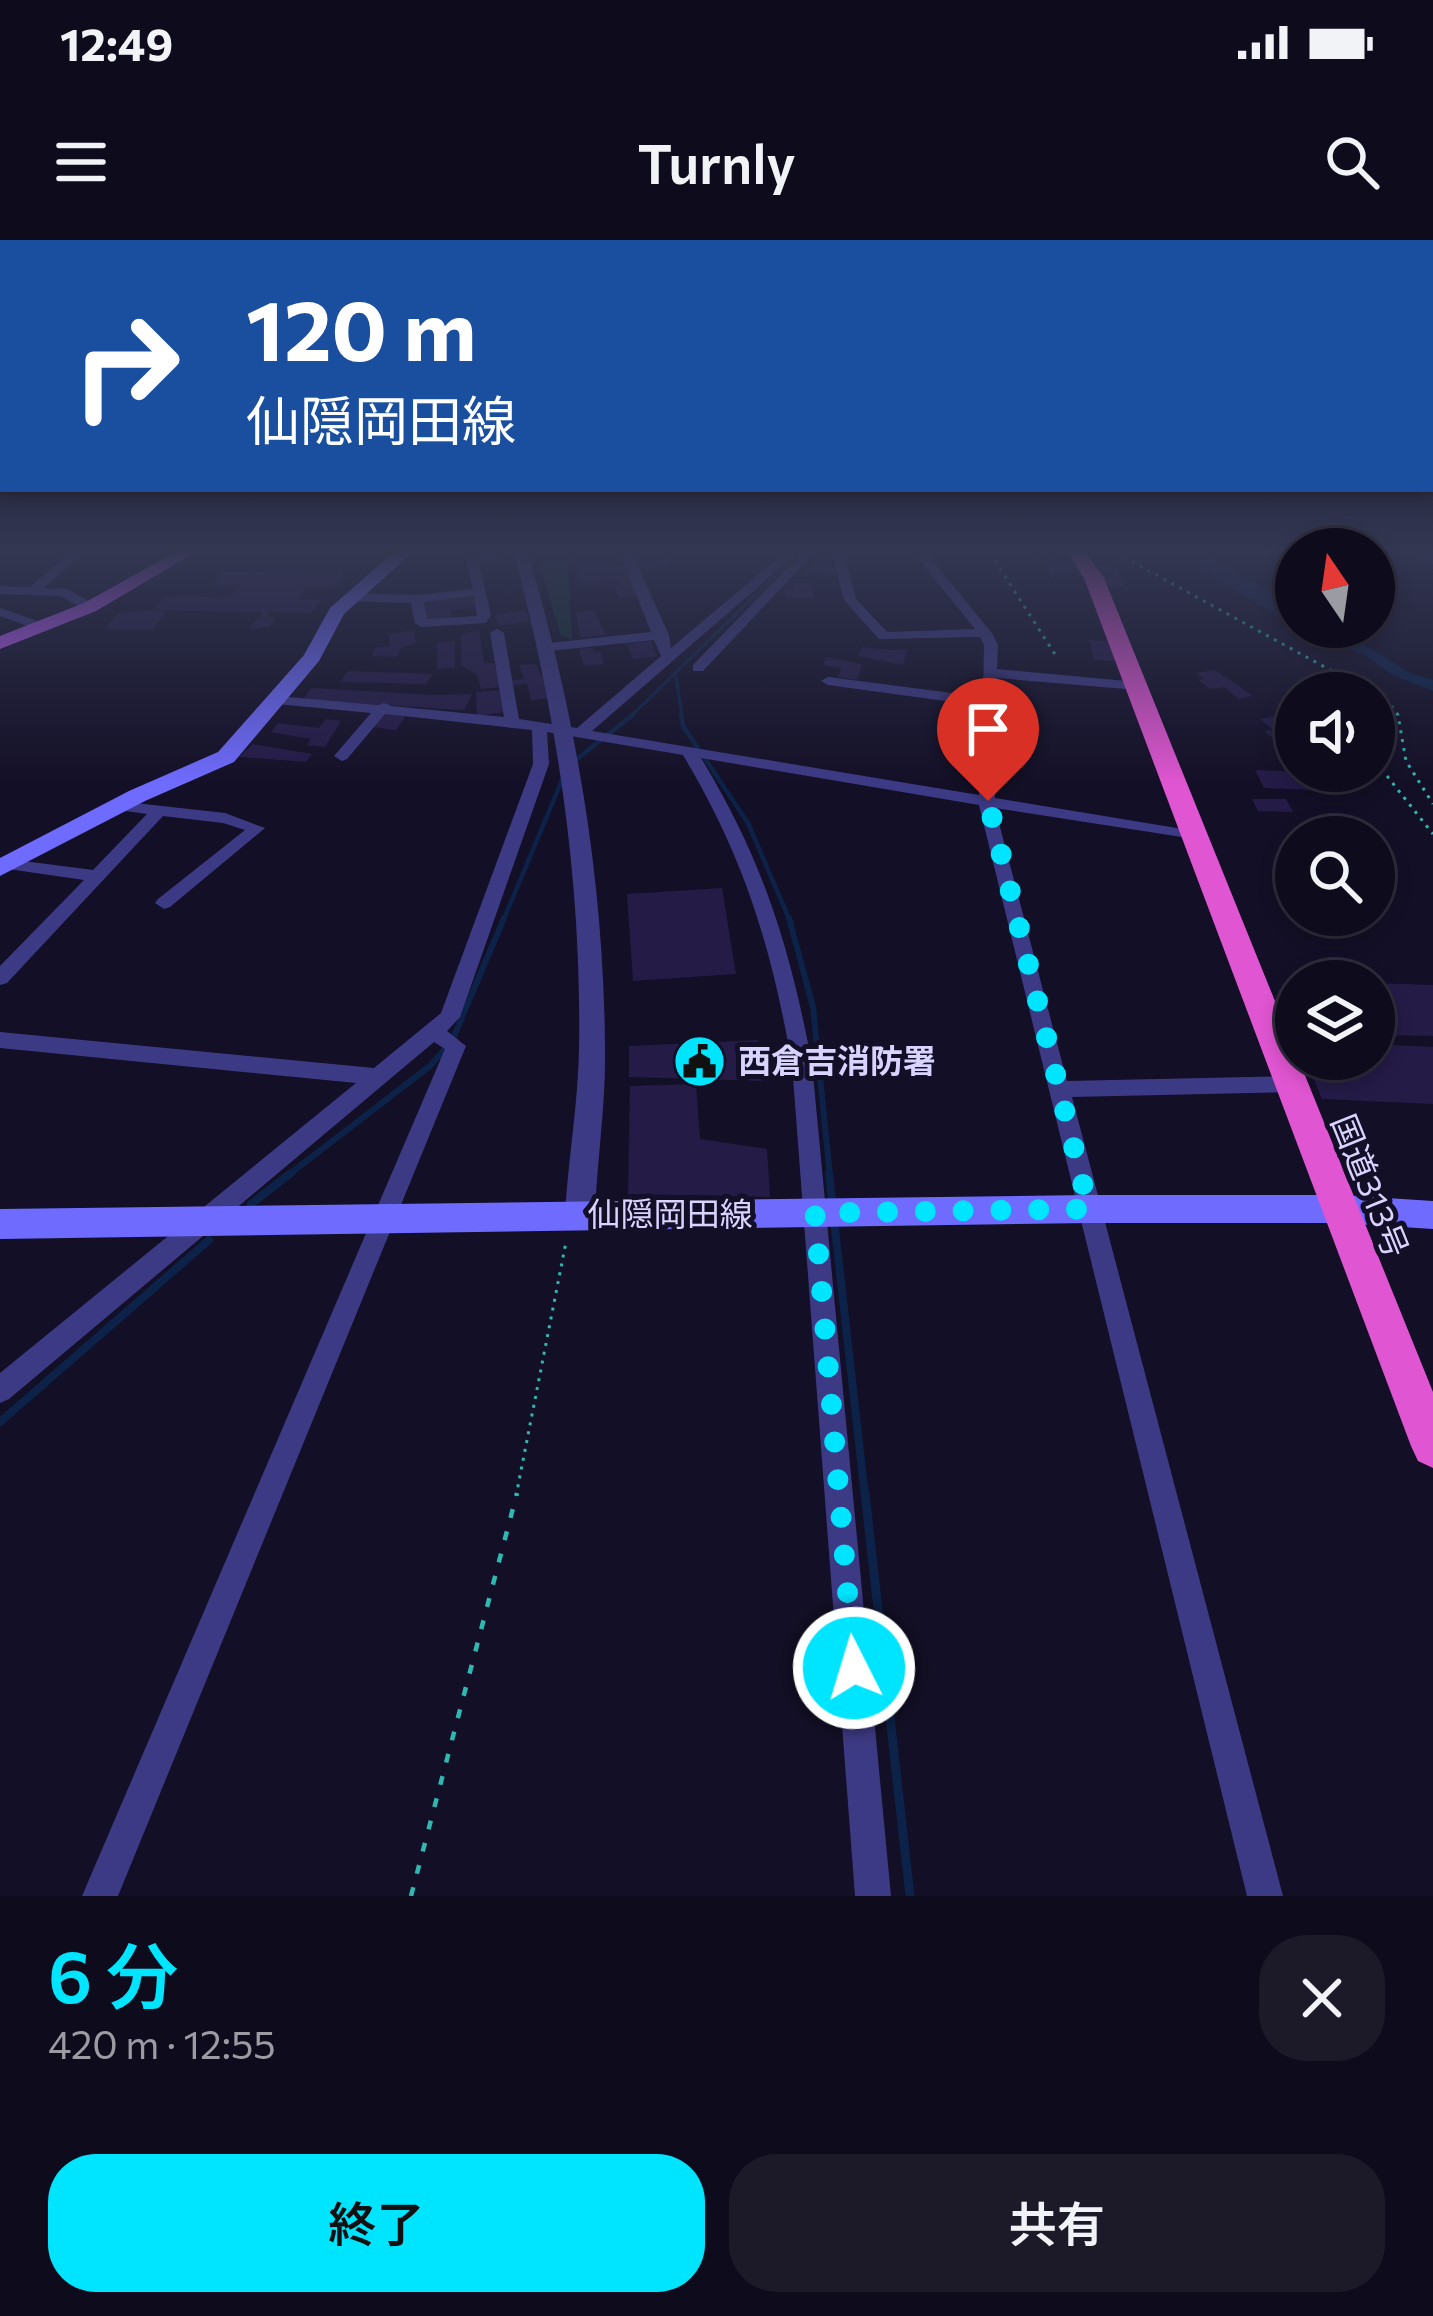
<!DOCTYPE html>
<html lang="ja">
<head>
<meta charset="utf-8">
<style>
  :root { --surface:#0e0b1c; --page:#1c1929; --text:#f1f3f6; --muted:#9b9ba3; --line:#2e2b3b; --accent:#00e5ff }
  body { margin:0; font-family:Commissioner,"Noto Sans JP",sans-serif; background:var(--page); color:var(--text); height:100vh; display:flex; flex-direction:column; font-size:45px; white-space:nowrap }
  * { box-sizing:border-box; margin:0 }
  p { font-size:39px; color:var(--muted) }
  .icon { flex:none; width:66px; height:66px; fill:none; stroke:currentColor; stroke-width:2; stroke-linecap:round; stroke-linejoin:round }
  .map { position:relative; height:1656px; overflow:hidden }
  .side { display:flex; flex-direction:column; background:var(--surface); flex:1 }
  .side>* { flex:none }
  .guide { position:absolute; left:0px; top:0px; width:1434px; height:252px; box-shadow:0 6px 18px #0003,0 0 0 3px var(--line); background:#1a4fa0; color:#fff; overflow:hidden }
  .needle { width:78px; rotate:347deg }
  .tools { position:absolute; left:1275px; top:288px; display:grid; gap:24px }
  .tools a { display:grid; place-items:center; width:120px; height:120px; border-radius:50%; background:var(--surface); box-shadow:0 6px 18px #0003,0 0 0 3px var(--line); font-size:60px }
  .pin { position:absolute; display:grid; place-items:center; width:102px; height:102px; color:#fff; margin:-123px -51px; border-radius:50% 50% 50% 0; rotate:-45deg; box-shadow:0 0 12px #0007 }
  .pin .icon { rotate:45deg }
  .me { position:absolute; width:132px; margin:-66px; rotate:355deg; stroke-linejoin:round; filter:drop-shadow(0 0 9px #0008) }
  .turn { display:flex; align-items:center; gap:42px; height:252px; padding:0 48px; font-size:54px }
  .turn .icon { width:156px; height:156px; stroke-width:2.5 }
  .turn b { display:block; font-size:84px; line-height:102px }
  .round { display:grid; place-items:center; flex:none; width:126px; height:126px; border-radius:48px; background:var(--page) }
  .summary { display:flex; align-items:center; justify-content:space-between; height:204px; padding:0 48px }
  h1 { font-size:72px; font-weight:600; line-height:90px; color:var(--accent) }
  .cta { display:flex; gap:24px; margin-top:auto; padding:24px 48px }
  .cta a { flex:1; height:138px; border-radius:48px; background:var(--accent); color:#111; font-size:48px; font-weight:600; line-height:138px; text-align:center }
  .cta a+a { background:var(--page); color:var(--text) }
  .status { display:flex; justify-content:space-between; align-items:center; height:84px; padding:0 60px; background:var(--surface); direction:ltr }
  .status svg { height:33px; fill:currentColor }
  header { display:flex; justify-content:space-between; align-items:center; height:156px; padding:0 48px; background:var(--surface); font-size:54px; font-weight:600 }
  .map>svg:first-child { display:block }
  .green { fill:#12302f }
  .water { fill:#0c2248 }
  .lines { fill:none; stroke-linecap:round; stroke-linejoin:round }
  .stream-far4 { stroke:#0c2248; stroke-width:3 }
  .stream-far3 { stroke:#0c2248; stroke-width:4.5 }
  .stream-far2 { stroke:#0c2248; stroke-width:6 }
  .stream-far1 { stroke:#0c2248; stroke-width:8 }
  .stream { stroke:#0c2248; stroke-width:9 }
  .building { fill:#241b47 }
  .path-far1 { stroke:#2fb8b0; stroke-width:3; stroke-dasharray:3 6; stroke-linecap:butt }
  .path { stroke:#2fb8b0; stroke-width:4.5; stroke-dasharray:9 14; stroke-linecap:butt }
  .minor { fill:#3d3a85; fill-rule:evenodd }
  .tertiary { fill:#3d3a85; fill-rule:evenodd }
  .secondary { fill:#6f6bff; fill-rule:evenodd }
  .primary { fill:#c25bff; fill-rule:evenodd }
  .trunk { fill:#e055d1; fill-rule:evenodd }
  .route { stroke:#00e5ff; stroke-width:21; stroke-dasharray:0 37.8 }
  .labels { text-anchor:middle; stroke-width:10; stroke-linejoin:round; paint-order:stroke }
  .poi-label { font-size:33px; font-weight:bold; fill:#d9d4ff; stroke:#130f26; text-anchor:start }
  .street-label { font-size:33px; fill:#d9d4ff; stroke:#130f26 }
</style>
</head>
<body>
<div class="status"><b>12:49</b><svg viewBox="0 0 49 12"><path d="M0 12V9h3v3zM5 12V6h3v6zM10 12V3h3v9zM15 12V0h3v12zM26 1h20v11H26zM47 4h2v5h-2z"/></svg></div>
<header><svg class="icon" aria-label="menu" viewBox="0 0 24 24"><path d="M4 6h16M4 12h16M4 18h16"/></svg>Turnly<svg class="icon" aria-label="search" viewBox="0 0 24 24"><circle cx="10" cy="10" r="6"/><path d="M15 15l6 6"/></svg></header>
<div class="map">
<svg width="1433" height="1656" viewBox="0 0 1433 1656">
  <rect width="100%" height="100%" fill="#130f26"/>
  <path class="green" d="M536,313H567L572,399L561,396Z"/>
  <g class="water">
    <path d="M1176,313H1202L1296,366V387Z"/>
    <path d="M1297,387H1335L1410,433L1433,440V451L1393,435L1365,415Z"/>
  </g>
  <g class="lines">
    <g class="stream-far4">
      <path d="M676,436L682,477"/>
      <path d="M630,477L799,313"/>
    </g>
    <g class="stream-far3">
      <path d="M681,474L683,486L748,583L790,681"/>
      <path d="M573,522L634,474"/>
      <path d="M503,681L563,538"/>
    </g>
    <g class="stream-far2">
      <path d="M789,678L813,767L830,936"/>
      <path d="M287,936L430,826L452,801L504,678"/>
    </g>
    <g class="stream-far1">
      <path d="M829,933L832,961"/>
      <path d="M251,964L291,933"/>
      <path d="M834,980L865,1256"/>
      <path d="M0,1182L209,1000"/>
    </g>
    <path class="stream" d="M865,1253L910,1656"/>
  </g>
  <g class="building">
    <path d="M573,313H605L611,328L628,326L637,356L620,358L614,346L622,345L618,340L581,344Z"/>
    <path d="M664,313L670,326L642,329L635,314Z"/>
    <path d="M828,317L837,335L805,336L803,329Z"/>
    <path d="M1038,317H1052L1056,324L1073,323L1076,328L1053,333V341Z"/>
    <path d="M1097,327L1117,328L1126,347L1106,346Z"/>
    <path d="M223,332L343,333L334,347H306L297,359L321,360L311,373L270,372L268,376L276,378L269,387L249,389L262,372L153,370L166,356L230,357L240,345H213Z"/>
    <path d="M792,343H810L814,358H786L784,350H795Z"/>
    <path d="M474,354L477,367L450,370L451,380L427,382L424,360Z"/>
    <path d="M156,370L165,373L153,389H105L118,373Z"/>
    <path d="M525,370L530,381L499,386L494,375Z"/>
    <path d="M594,370L606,395L580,397L576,372Z"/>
    <path d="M414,390L416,404L401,407L397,417L372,416L375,408L390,406L389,394Z"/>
    <path d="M479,390L484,423H494L501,447L481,449L477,435L461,425V395Z"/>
    <path d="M1089,400L1111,401L1118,421L1094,420Z"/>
    <path d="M455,401V428L437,429V403Z"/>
    <path d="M651,401L657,417L633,419L627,404Z"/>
    <path d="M862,407L889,410L908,409L903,425L858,416Z"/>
    <path d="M593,408L594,413L601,412L604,424L584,426L579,409Z"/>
    <path d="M826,417L862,424L857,440L838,437L841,428L823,425Z"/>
    <path d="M536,424L541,436L550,435L553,458L531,460L527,444L513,445V440L524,439L519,425Z"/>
    <path d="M1214,430L1238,445L1252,456L1239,459L1224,447L1210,449L1198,440L1205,439L1196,433Z"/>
    <path d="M348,431L433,434L426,444L340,442Z"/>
    <path d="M311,448L434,455L472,454L464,470L303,460Z"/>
    <path d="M502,450L506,472L477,476L476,452Z"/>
    <path d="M386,469L409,471L396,490L372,487Z"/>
    <path d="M1277,476L1296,491V498L1277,501L1264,491L1273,490L1260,479Z"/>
    <path d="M326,479L341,481L325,507L307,505L311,499L271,492L278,483L319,488Z"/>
    <path d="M253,504L312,514L306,522L239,517Z"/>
    <path d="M1255,530L1304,532L1315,550L1264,548Z"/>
    <path d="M1252,559H1286L1293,572L1258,571Z"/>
    <path d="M722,648L736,734L633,741L627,654Z"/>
    <path d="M1374,743L1433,745V796L1374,795Z"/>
    <path d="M758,800L766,841L629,837V806Z"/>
    <path d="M1374,804L1433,807V864L1322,859L1305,819H1374Z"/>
    <path d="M696,844L700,899L767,909L770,957L628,954L630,846Z"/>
  </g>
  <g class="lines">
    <g class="path-far1">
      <path d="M990,313L1058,419"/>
      <path d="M1116,313L1387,461L1398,475L1406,521L1433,564"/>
      <path d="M1387,536L1433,594"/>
      <path d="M516,1256L566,1002"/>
    </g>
    <path class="path" d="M411,1656L517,1253"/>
    <g class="minor">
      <path d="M70,313H83L44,348L67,349L94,364V370H86L60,356L0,354V346L30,347Z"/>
      <path d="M496,313L505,316L479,323L491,375L486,383L421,387L415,383L411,363L350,361L344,357L350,353L417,355L473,349L466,320ZM474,356L477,376L427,379L424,362Z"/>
      <path d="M620,313H632L669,395L671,408L784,313H797L592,491L979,555L982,466L828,445L821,441L828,437L983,457L984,405L980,397L879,399L844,360L832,313H844L856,359L887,392L975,389L914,313H926L992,393L998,405L997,429L1137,442L1144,446L1137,450L997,438L995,558L1195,591L1201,592V600L995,568L1067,841L1289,836L1297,838L1300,844L1297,850L1289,852L1072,857L1283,1656H1247L979,565L701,518C763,620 790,707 812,824L891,1656H855L792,824C771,706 745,619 683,515L547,492L549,524L460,777L447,791L466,806L118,1656H82L445,809L434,802L9,1159L0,1163V1133L356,843L0,808V792L374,828L441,773L533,524L532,490L385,474L347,519L342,521L334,516L371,473L277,464L270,460L277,456L378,465L384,463L391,466L504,477L490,393L497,389L504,393L519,479L577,488L661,416L654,400L549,411L542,407L549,403L651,392Z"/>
      <path d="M802,313H814L703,431H693V425Z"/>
      <path d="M0,368L46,384L47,387L41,391L0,376Z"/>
      <path d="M117,561L225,573L265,588L170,667L164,669L155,663L158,659L245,590L223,583L163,576L7,743L0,745V726L84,640L8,629L0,623L8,619L93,630L147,574L111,569V563Z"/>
    </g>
    <g class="tertiary">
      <path d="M514,313H528C576,476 604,640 605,809C606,864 597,919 595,974L591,983L580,987L569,983L565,974C568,919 578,865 579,810C582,641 557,476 514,313Z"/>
      <path d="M1406,313L1433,314V324L1408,316Z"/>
    </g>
    <g class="secondary">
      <path d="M393,313H412L344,374L319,421L234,522L145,561L0,636V618L129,551L218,512L304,415L330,368Z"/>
      <path d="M1089,955H1341L1433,961V989L1341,983H1089L0,999V969Z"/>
    </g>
    <path class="primary" d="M174,313H194L96,371L0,409V396L84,363Z"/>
    <path class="trunk" d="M1068,313H1086L1104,338L1433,1152V1228L1418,1221L1411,1206L1084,338Z"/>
  </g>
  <linearGradient id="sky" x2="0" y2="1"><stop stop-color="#0a0815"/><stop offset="0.57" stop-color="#333752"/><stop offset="1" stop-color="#333752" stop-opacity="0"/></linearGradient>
  <rect width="1433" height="545" fill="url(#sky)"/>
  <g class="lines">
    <path class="route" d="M854,1428L815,973L1089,969L988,561"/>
  </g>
  <defs>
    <symbol id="civic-disc" viewBox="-11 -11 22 22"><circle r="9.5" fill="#00e5ff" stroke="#130f26"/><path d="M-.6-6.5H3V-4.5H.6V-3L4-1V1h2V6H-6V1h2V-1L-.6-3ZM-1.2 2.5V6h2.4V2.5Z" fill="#111"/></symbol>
  </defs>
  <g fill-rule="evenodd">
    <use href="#civic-disc" x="670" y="792" width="59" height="59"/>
  </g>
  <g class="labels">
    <g class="poi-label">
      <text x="738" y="833">西倉吉消防署</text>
    </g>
    <g class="street-label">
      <text transform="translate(1370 946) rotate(68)" y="12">国道313号</text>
      <text x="670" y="986">仙隠岡田線</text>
    </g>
  </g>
</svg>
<div class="tools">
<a><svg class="needle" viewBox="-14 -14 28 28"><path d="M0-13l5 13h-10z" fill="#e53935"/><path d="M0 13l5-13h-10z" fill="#9b9ba3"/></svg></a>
<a><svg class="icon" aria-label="sound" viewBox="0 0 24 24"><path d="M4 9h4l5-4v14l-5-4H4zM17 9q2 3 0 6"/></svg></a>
<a><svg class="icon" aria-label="search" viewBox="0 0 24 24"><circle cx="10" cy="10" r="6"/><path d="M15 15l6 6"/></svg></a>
<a><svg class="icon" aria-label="layers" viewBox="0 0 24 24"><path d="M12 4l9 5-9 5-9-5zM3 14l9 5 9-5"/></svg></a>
</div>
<div class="pin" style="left:988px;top:561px;background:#d93025"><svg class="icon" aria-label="arrive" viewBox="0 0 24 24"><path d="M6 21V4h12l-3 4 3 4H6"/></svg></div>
<svg class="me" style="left:854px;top:1428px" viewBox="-20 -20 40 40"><circle r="17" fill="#00e5ff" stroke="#fff" stroke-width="3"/><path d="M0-11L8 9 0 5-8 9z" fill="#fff"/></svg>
<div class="guide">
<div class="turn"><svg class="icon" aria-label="right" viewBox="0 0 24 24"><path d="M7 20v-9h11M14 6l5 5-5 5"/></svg><div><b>120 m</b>仙隠岡田線</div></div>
</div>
</div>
<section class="side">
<div class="summary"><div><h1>6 分</h1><p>420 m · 12:55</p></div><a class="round"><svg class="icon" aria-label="close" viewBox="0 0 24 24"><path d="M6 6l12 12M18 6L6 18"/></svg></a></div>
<div class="cta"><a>終了</a><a>共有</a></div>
</section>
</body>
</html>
